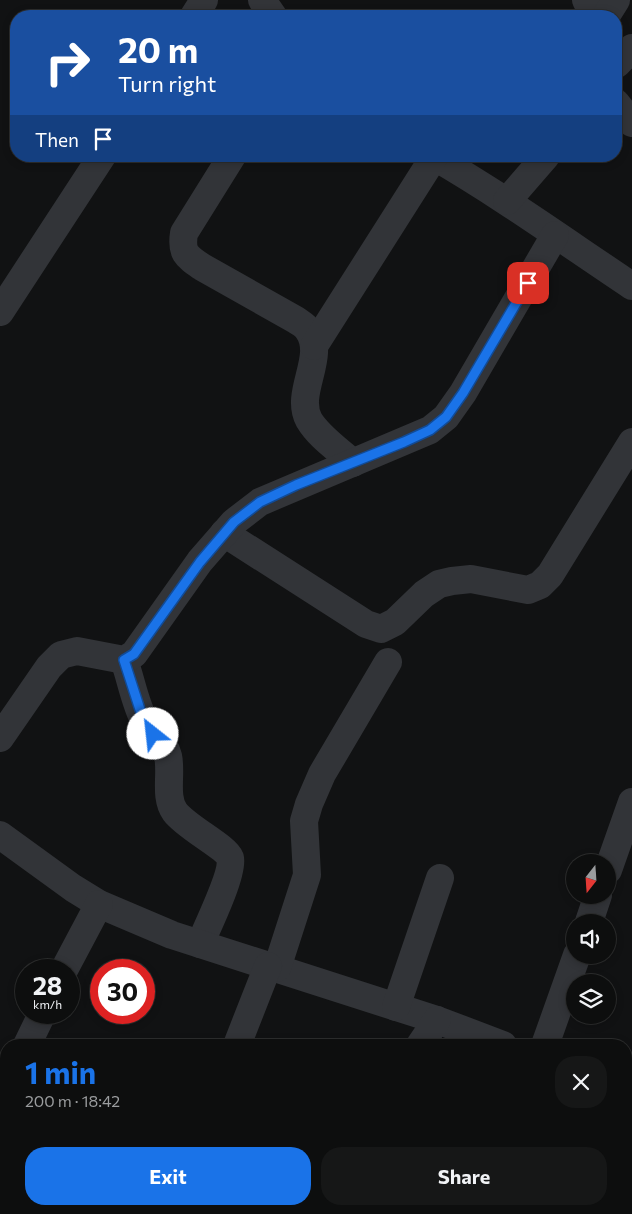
<!DOCTYPE html>
<html lang="en">
<head>
<meta charset="utf-8">
<style>
  :root { --surface:#0d0e0e; --page:#161717; --text:#f1f3f6; --muted:#9a9c9e; --line:#2d2e2e; --accent:#1a73e8 }
  body { margin:0; font-family:Commissioner,sans-serif; background:var(--page); color:var(--text); height:100vh; display:flex; flex-direction:column; font-size:19px; white-space:nowrap }
  * { box-sizing:border-box; margin:0 }
  p { font-size:16px; color:var(--muted) }
  .icon { flex:none; width:28px; height:28px; fill:none; stroke:currentColor; stroke-width:2; stroke-linecap:round; stroke-linejoin:round }
  .map { position:relative; flex:1; overflow:hidden }
  .details { position:absolute; left:0px; top:1039px; width:632px; height:176px; display:flex; flex-direction:column; background:var(--surface); border-radius:20px 20px 0 0; box-shadow:0 2px 8px #0003,0 0 0 1px var(--line) }
  .details>* { flex:none }
  .banner { position:absolute; left:10px; top:10px; width:612px; height:152px; border-radius:20px; box-shadow:0 2px 8px #0003,0 0 0 1px var(--line); background:#1a4fa0; color:#fff; overflow:hidden }
  .needle { width:32px; rotate:197deg }
  .buttons { position:absolute; left:566px; top:854px; display:grid; gap:10px }
  .buttons a { display:grid; place-items:center; width:50px; height:50px; border-radius:50%; background:var(--surface); box-shadow:0 2px 8px #0003,0 0 0 1px var(--line); font-size:25px }
  .speed { position:absolute; left:15px; top:959px; display:flex; gap:10px; font-size:25px; font-weight:700; text-align:center }
  .speed>* { display:grid; place-content:center; width:65px; height:65px; border-radius:50%; background:var(--surface); box-shadow:0 2px 8px #0003,0 0 0 1px var(--line); line-height:1 }
  .speed small { font-size:12px; font-weight:400 }
  .speed .limit { border:8px solid #d22; background:#fff; color:#111 }
  .pin { position:absolute; display:grid; place-items:center; width:42px; height:42px; color:#fff; margin:-21px; border-radius:10px; box-shadow:0 2px 8px #0006 }
  .me { position:absolute; width:55px; margin:-28px; rotate:331deg; stroke-linejoin:round; filter:drop-shadow(0 0 4px #0008) }
  .turn { display:flex; align-items:center; gap:18px; height:105px; padding:0 25px; font-size:22px }
  .turn .icon { width:65px; height:65px; stroke-width:2.5 }
  .turn b { display:block; font-size:35px; line-height:42px }
  .then { display:flex; align-items:center; height:48px; padding:0 25px; background:#0003; gap:10px; font-size:19px }
  .round { display:grid; place-items:center; flex:none; width:52px; height:52px; border-radius:20px; background:var(--page) }
  .overview { display:flex; align-items:center; justify-content:space-between; height:85px; padding:0 25px }
  h1 { font-size:30px; font-weight:700; line-height:38px; color:var(--accent) }
  .button { display:flex; gap:10px; margin-top:auto; padding:10px 25px }
  .button a { flex:1; height:58px; border-radius:20px; background:var(--accent); color:#fff; font-size:20px; font-weight:700; line-height:58px; text-align:center }
  .button a+a { background:var(--page); color:var(--text) }
  .map>svg:first-child { display:block }
  .lines { fill:none; stroke-linecap:round; stroke-linejoin:round }
  .minor { stroke:#323438; stroke-width:28 }
  .route-casing { stroke:#114b97; stroke-width:12 }
  .route { stroke:#1a73e8; stroke-width:9 }
</style>
</head>
<body>
<div class="map">
<svg width="632" height="1214" viewBox="0 0 632 1214">
  <rect width="100%" height="100%" fill="#111213"/>
  <g class="lines">
    <g class="minor">
      <path d="M262,0L273,16"/>
      <path d="M586,0L594,16"/>
      <path d="M194,16L204,0"/>
      <path d="M606,16L616,0"/>
      <path d="M617,64L632,48"/>
      <path d="M616,103L632,123"/>
      <path d="M232,156L184,233C181,253 186,256 202,267L296,320C300,323 306,326 308,330C327,357 294,392 309,420C319,437 339,450 353,463"/>
      <path d="M433,156C502,196 566,242 632,286"/>
      <path d="M507,201L546,156"/>
      <path d="M0,312L102,156"/>
      <path d="M314,346L434,157"/>
      <path d="M224,533L366,624L381,629L395,622L424,594L439,584L452,581L471,579L528,590L540,585L550,575L632,442"/>
      <path d="M124,660C131,679 135,704 145,722C151,735 165,742 168,756C172,773 164,797 175,812C186,827 226,847 230,858C234,872 207,928 200,944"/>
      <path d="M0,738L49,667L61,655L77,651L124,660L134,654L200,561L234,522L260,502L430,430L446,417L463,393L555,235"/>
      <path d="M0,835L73,888L99,904L172,935L437,1020L503,1045"/>
      <path d="M608,870L632,802"/>
      <path d="M589,922L598,895"/>
      <path d="M277,968L307,875L304,821L309,804L322,774L388,662"/>
      <path d="M64,970L99,904"/>
      <path d="M396,1007L440,878"/>
      <path d="M27,1045L43,1012"/>
      <path d="M237,1045L268,966"/>
      <path d="M420,1045L437,1020"/>
      <path d="M545,1045L577,955"/>
      <path d="M626,1098L632,1100"/>
      <path d="M0,1100L6,1087"/>
      <path d="M0,1194L6,1196"/>
      <path d="M44,1209L53,1212L63,1209"/>
      <path d="M215,1214L217,1209"/>
      <path d="M334,1214L336,1209"/>
      <path d="M479,1214L481,1209"/>
    </g>
  </g>
  <g class="lines">
    <defs>
      <path id="route" d="M153,734L144,722L124,660L134,654L200,562L234,522L260,502L296,485L404,442L430,430L446,417L463,393L528,283"/>
    </defs>
    <use href="#route" class="route-casing"/>
    <use href="#route" class="route"/>
  </g>
</svg>
<div class="buttons">
<a><svg class="needle" viewBox="-14 -14 28 28"><path d="M0-13l5 13h-10z" fill="#e53935"/><path d="M0 13l5-13h-10z" fill="#9a9c9e"/></svg></a>
<a><svg class="icon" aria-label="sound" viewBox="0 0 24 24"><path d="M4 9h4l5-4v14l-5-4H4zM17 9q2 3 0 6"/></svg></a>
<a><svg class="icon" aria-label="layers" viewBox="0 0 24 24"><path d="M12 4l9 5-9 5-9-5zM3 14l9 5 9-5"/></svg></a>
</div>
<div class="speed"><div>28<small>km/h</small></div><div class="limit">30</div></div>
<div class="pin" style="left:528px;top:283px;background:#d93025"><svg class="icon" aria-label="arrive" viewBox="0 0 24 24"><path d="M6 21V4h12l-3 4 3 4H6"/></svg></div>
<svg class="me" style="left:153px;top:734px" viewBox="-20 -20 40 40"><circle r="19" fill="#fff"/><path d="M0-13L10 11 0 6-10 11z" fill="#1a73e8"/></svg>
<div class="banner">
<div class="turn"><svg class="icon" aria-label="right" viewBox="0 0 24 24"><path d="M7 20v-9h11M14 6l5 5-5 5"/></svg><div><b>20 m</b>Turn right</div></div>
<div class="then">Then<svg class="icon" aria-label="arrive" viewBox="0 0 24 24"><path d="M6 21V4h12l-3 4 3 4H6"/></svg></div>
</div>
<section class="details">
<div class="overview"><div><h1>1 min</h1><p>200 m · 18:42</p></div><a class="round"><svg class="icon" aria-label="close" viewBox="0 0 24 24"><path d="M6 6l12 12M18 6L6 18"/></svg></a></div>
<div class="button"><a>Exit</a><a>Share</a></div>
</section>
</div>
</body>
</html>
